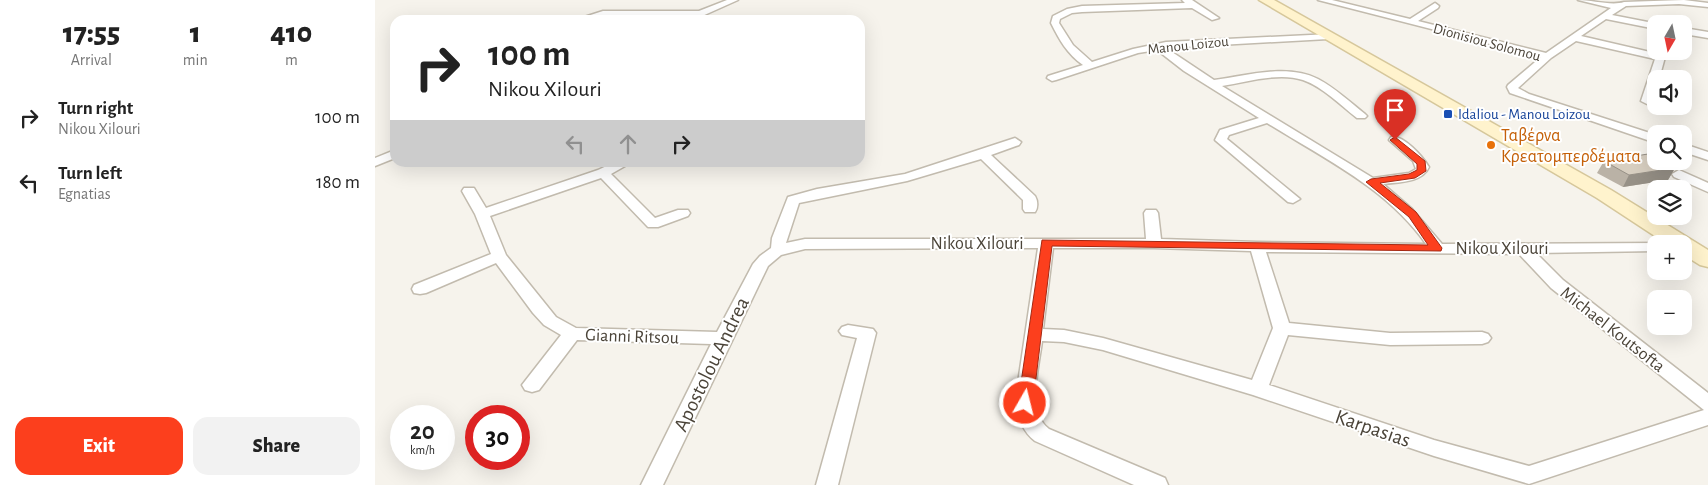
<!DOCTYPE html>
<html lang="en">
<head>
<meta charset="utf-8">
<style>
  :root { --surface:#fff; --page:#f2f2f2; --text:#222; --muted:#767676; --accent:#fc3f1d }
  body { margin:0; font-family:"Alegreya Sans",sans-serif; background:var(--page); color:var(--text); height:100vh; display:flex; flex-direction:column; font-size:19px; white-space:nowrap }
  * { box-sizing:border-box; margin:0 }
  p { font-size:16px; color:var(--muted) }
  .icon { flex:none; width:28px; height:28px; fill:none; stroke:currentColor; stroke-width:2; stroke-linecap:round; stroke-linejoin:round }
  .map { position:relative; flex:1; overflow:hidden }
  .side { display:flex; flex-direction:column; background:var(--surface); width:375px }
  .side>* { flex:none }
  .hud { position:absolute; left:15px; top:15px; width:475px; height:152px; border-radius:15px; box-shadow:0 5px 20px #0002; background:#fff; color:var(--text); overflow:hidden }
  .needle { width:32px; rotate:189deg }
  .fabs { position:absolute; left:1272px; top:15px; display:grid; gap:10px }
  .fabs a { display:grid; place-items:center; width:45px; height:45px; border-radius:10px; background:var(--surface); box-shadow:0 5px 20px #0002; font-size:25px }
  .speed { position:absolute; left:15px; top:405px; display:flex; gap:10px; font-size:25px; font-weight:700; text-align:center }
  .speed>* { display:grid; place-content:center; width:65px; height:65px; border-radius:50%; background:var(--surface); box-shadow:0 5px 20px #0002; line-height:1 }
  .speed small { font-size:12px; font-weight:400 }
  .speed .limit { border:8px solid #d22; background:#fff; color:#111 }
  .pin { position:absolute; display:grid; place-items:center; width:42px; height:42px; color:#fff; margin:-51px -21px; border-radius:50% 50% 50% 0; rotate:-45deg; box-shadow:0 0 5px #0007 }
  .pin .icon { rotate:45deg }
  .me { position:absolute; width:55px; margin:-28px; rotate:8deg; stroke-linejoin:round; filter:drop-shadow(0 0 4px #0008) }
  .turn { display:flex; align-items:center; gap:18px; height:105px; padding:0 15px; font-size:22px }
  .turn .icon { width:65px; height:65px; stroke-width:2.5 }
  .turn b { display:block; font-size:35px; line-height:42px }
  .lanes { display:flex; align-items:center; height:48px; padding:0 15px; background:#0003; justify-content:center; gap:25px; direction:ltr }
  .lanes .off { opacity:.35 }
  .eta { display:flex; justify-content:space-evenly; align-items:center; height:85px; text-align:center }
  .eta b { font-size:30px; font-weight:800; line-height:35px }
  .cta { display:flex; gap:10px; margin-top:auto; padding:10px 15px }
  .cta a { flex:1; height:58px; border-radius:15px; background:var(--accent); color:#fff; font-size:20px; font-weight:800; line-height:58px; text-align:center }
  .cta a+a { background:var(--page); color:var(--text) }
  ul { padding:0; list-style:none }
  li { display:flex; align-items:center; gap:15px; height:65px; padding:0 15px }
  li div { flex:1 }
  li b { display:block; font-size:19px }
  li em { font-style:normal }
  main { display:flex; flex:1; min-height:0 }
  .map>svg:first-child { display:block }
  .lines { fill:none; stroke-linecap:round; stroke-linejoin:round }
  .minor-casing { stroke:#c2bbae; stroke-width:3 }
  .secondary-casing { stroke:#d6c79b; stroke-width:3 }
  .minor { fill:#fff; fill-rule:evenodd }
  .secondary { fill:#fff3cd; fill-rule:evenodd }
  .wall { fill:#bab2a6 }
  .shaded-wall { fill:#979187 }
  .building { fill:#d8cfc1; stroke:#979187 }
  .route { fill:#fc3f1d; stroke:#a42913 }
  .transit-dot { fill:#1a4fb4; stroke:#fff; stroke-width:2 }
  .food-dot { fill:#e8710a; stroke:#fff; stroke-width:2 }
  .labels { text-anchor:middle; stroke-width:4; stroke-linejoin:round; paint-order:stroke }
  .far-street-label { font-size:15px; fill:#4b4439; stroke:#fff }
  .far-transit-label { font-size:15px; fill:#164399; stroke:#fff; text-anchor:start }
  .food-label { font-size:18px; fill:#c56008; stroke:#fff; text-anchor:start }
  .street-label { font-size:18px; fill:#4b4439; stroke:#fff }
  .near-street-label { font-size:21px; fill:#4b4439; stroke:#fff }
</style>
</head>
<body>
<main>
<section class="side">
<div class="eta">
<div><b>17:55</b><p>Arrival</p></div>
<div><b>1</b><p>min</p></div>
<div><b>410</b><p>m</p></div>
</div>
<ul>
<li><svg class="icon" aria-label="right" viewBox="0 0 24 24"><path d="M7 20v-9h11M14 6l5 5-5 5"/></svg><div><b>Turn right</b><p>Nikou Xilouri</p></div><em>100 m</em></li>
<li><svg class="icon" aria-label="left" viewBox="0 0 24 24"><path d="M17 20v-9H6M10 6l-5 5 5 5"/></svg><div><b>Turn left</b><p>Egnatias</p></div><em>180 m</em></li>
</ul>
<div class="cta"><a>Exit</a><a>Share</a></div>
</section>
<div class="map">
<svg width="1333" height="485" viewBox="0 0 1333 485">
  <rect width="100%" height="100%" fill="#f6f3ec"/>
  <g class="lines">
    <defs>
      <g id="minor">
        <path d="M352,0H363L325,17L247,16L200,20L228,11H324Z"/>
        <path d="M807,0H817L844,18L837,20L817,8L707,12L697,13L685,19L684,23L698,45L717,62L758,49L791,42L956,34L958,36L953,39L791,48L839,80C871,76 912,63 943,79C960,88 975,102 990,114L992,116L990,118H982C965,105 948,87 928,80C904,72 871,82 847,86L998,178L1034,173L1041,169L1038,161L1014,140L1016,137C1028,134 1048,157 1054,167C1047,183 1023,182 1008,184L1037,209L1067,244L1286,243L1281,244V251L1161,253L1188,280L1333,393V425L1154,484L1059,456L878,395L728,350L689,342L667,341C664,367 651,412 674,429L790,478L793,485H759L660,441C647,431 644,418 640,403L663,248L430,249L406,255L393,266L288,485H266L336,344L202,340L164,390L157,392L150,390L147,385L186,335L169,325L158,313L121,263L51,293L45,294L39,293L37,289L39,285L116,254L100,214L87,191L89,188H99L111,208L223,170L240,162H257L236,174L280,218L303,210H313L315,213L313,216L283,227H273L226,178L115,216L131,255L181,317L201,328L342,332L378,264L385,256L396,248L397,238L413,197L442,189L530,174L640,138L646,142L644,145L616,155L660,196C663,201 663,208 660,212H650L648,209V200L606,159L532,181L424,203L411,243L430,239H771L769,213L771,210H781L783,213L786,239L882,242L1051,244C1012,188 948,158 892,123L854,135L852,139L925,199L918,203L913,202L840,140L845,130L884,118L809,71L782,50L763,53L681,80L677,81L672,78L673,76L708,65C692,54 684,39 676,23L678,16L692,9L707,6L810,3ZM678,248H779L876,251L898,328L877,380L728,338L689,330L668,329ZM891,252L1144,254L1176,288L1329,410L1154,466L1059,440L894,385L913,335L1015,345L1107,344L1113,342L1116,338L1113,334L1107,332L1015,333L914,323Z"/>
        <path d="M943,0H957L1035,19L1060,3L1064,6L1063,8L1043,21L1171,53L1236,8L1203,0C1217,0 1237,6 1249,2L1309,0L1333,3V7L1304,4L1251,6L1237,15L1283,24L1281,29L1231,19L1206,36L1288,55L1290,57L1284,79H1281V88L1276,103L1272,104L1266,101L1280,59L1201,41L1176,58L1143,88L1154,94L1281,135V143L1135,93L1132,87L1133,85L1166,57Z"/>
        <path d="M1309,28L1333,32V38L1309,34Z"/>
        <path d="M1309,144L1333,152V160L1309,152Z"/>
        <path d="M20,150V158L0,166V158Z"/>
        <path d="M1304,170L1333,183V192L1299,177L1297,174Z"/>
        <path d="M473,325L498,329L501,333L463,485H441L482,338L467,335L464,331L467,327Z"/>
      </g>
      <path id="secondary" d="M884,0H899L1236,190L1333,250V267L1325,265L1309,255V244H1292L1222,198Z"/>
    </defs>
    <use href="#minor" class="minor-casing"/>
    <use href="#secondary" class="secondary-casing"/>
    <use href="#minor" class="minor"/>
    <use href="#secondary" class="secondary"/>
  </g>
  <path class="wall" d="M1229,161L1300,168L1293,180L1248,187L1222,173Z"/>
  <path class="shaded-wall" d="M1300,168L1293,180L1248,187L1254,175Z"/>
  <path class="building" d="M1273,154L1281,158V161H1287L1300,168L1254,175L1229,161Z"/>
  <path class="route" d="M1020,137L1050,161L1051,171L1040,178L1005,183L1041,212L1067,248L1066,251L677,246L658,403L656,407L650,409L645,407L643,403L667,240L1053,245L1034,217L991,182L996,179L1034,174L1042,170V164L1015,140Z"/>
  <rect class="transit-dot" x="1068" y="109" width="10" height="10" rx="2.5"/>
  <circle class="food-dot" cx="1116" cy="145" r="5"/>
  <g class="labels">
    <g class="far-street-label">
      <text transform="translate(1112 42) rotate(15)" y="5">Dionisiou Solomou</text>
      <text transform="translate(813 45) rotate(-6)" y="5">Manou Loizou</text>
    </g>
    <g class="far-transit-label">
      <text x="1083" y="119">Idaliou - Manou Loizou</text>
    </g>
    <g class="food-label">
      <text x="1126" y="141">Ταβέρνα<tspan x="1126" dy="21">Κρεατομπερδέματα</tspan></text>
    </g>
    <g class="street-label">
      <text x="602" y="249">Nikou Xilouri</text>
      <text x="1127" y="254">Nikou Xilouri</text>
      <text transform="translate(1238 329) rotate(38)" y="6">Michael Koutsofta</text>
      <text transform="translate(257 336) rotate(2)" y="6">Gianni Ritsou</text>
    </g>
    <g class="near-street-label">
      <text transform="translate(336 364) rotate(-64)" y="7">Apostolou Andrea</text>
      <text transform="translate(998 428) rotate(19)" y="7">Karpasias</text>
    </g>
  </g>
</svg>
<div class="fabs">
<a><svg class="needle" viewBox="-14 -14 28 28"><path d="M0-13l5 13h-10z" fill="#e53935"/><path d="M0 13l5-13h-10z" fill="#767676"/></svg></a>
<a><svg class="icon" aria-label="sound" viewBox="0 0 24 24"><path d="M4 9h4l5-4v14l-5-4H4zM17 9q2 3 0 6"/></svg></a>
<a><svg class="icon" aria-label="search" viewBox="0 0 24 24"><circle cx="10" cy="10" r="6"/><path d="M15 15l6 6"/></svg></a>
<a><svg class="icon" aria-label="layers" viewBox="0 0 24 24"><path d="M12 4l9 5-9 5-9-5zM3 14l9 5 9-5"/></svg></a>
<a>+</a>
<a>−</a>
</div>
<div class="speed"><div>20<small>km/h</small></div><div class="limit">30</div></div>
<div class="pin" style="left:1020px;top:140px;background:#d93025"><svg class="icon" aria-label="arrive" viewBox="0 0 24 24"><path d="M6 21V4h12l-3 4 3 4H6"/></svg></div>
<svg class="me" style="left:650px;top:403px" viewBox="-20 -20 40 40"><circle r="17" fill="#fc3f1d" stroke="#fff" stroke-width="3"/><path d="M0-11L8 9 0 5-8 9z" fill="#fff"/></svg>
<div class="hud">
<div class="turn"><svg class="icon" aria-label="right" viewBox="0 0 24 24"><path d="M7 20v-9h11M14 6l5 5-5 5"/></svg><div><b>100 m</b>Nikou Xilouri</div></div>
<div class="lanes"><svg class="icon off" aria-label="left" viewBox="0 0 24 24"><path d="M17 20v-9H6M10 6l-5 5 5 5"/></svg><svg class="icon off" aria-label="ahead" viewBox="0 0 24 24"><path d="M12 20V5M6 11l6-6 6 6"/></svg><svg class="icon" aria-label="right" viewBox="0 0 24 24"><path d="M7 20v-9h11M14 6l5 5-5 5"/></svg></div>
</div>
</div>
</main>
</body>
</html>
